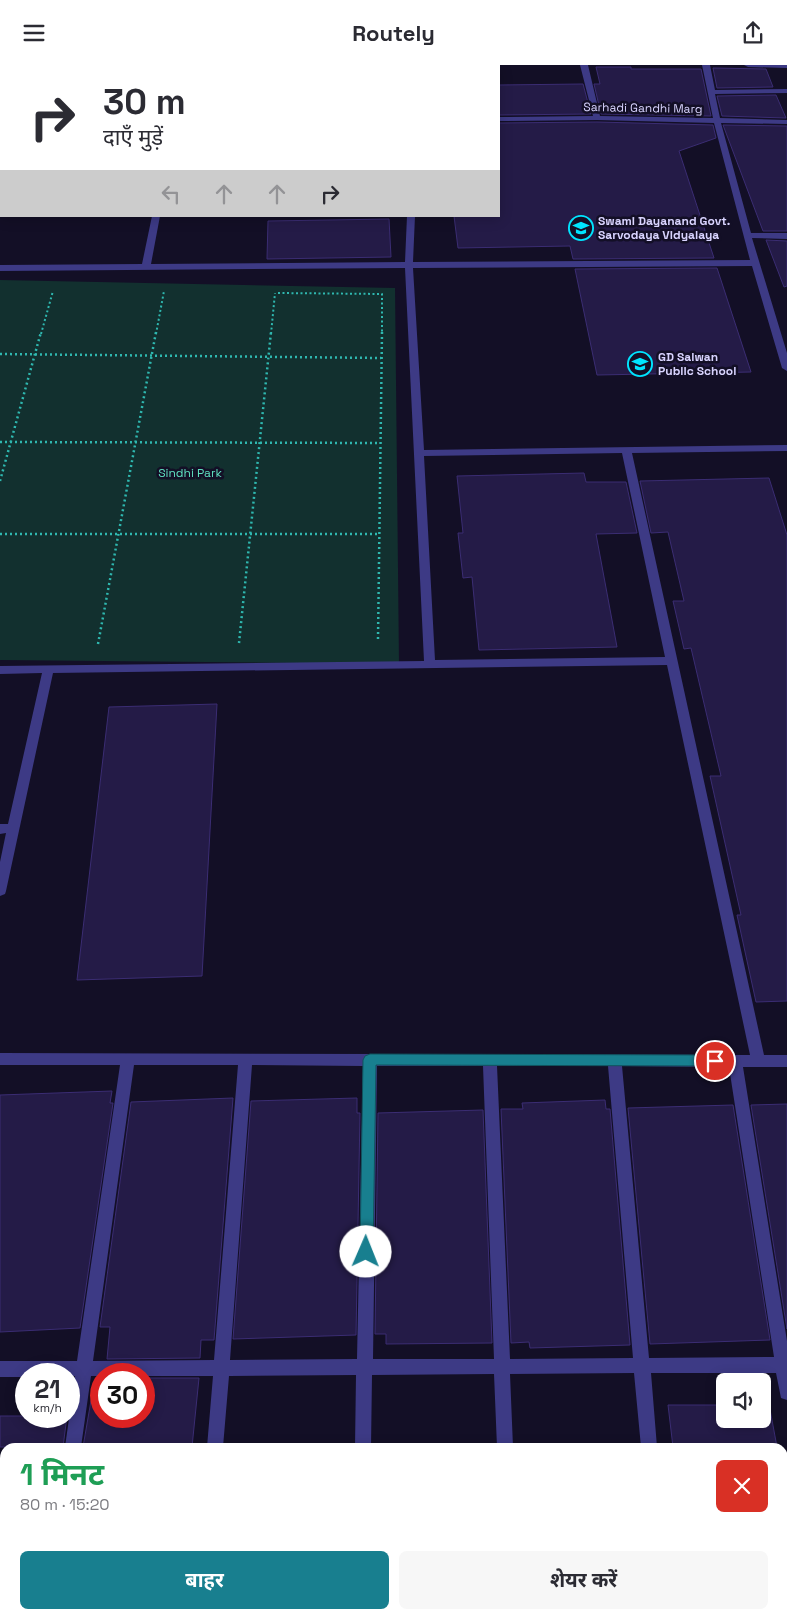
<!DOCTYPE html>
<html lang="hi">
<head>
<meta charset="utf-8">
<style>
  :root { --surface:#fff; --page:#f7f7f7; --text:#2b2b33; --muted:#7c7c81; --accent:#187f8f }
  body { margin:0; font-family:"Space Grotesk","Noto Sans Devanagari",sans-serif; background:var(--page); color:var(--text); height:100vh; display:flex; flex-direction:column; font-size:19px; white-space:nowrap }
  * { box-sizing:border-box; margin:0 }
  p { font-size:16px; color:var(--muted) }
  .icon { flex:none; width:28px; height:28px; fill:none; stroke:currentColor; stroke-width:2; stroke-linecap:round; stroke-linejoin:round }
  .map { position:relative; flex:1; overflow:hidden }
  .side { position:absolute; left:0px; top:1378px; width:788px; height:176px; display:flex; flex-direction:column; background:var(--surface); border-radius:15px 15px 0 0; box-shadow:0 2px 12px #0003 }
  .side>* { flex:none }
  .banner { position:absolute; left:0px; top:0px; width:500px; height:152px; box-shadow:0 2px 12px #0003; background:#fff; color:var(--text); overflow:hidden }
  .buttons { position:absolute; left:716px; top:1308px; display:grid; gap:10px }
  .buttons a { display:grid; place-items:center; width:55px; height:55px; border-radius:8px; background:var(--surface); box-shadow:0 2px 12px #0003; font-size:25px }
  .speed { position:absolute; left:15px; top:1298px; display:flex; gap:10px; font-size:25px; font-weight:700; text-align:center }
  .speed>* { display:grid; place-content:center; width:65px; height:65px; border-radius:50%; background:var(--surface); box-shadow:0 2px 12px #0003; line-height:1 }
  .speed small { font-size:12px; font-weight:400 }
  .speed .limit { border:8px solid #d22; background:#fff; color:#111 }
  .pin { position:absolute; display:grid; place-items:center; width:42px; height:42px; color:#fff; margin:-21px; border:2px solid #fff; border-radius:50%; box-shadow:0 1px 5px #0007 }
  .me { position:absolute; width:55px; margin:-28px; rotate:1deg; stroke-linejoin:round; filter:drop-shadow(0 0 4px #0008) }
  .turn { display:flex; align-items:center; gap:18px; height:105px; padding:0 20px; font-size:22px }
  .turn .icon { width:65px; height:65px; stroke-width:2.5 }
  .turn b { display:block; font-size:35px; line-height:42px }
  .lanes { display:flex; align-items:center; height:48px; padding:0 20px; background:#0003; justify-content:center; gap:25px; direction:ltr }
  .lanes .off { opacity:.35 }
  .round { display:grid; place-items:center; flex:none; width:52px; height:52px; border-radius:8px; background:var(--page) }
  .overview { display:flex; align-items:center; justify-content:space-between; height:85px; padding:0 20px }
  h1 { font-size:30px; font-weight:700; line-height:38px; color:#1e9e55 }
  .primary-button { display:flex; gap:10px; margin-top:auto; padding:10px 20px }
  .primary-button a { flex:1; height:58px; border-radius:8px; background:var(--accent); color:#fff; font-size:20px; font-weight:700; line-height:58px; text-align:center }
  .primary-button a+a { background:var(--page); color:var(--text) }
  header { display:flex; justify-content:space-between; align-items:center; height:65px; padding:0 20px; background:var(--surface); font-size:22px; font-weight:700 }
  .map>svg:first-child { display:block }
  .green { fill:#12302f }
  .building { fill:#241b47; stroke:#3b2d73 }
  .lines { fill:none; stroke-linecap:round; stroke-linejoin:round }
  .path-far1 { stroke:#2fb8b0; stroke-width:2; stroke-dasharray:2 2.5; stroke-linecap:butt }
  .path { stroke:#2fb8b0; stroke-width:2.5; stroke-dasharray:2 3; stroke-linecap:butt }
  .minor { fill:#3d3a85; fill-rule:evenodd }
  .route { fill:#187f8f; stroke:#10535d }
  .labels { text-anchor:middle; stroke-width:5; stroke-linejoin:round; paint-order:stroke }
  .far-street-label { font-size:12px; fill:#d9d4ff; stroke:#130f26 }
  .far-poi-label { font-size:12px; font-weight:bold; fill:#d9d4ff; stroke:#130f26; text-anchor:start }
  .far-park-label { font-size:12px; fill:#5fe0c0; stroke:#130f26 }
</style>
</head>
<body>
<header><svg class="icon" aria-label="menu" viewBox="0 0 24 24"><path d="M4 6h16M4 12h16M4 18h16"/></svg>Routely<svg class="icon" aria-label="share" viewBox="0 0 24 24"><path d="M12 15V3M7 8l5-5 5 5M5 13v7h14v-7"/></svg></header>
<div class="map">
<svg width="787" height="1553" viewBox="0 0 787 1553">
  <rect width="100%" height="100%" fill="#130f26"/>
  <path class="green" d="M0,215L395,223L399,599L0,595Z"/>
  <g class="building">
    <path d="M596,2H631V4H701L711,51L601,49L594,19H600Z"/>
    <path d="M713,3L766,4L773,22L717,23Z"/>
    <path d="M583,19L591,49L499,50V20Z"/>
    <path d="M776,30L786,53L722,51L717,31Z"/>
    <path d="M597,57L713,60L716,73L679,86L714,193L573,194L570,181L458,183L454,151H499V58Z"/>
    <path d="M723,60L787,61V166H763Z"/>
    <path d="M389,154L391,192L267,194L268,156Z"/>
    <path d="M766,175L787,176V221L784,222Z"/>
    <path d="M717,203L751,307L597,310L575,204Z"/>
    <path d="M584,408L586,417H626L637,468L596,469L617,582L479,585L472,512L463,513L458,468H463L457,411Z"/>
    <path d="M769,413L787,470V936L756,937L737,850H741L710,711H721L691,583L684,584L673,536H684L668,467L651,468L640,416Z"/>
    <path d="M217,639L202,911L77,915L109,642Z"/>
    <path d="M112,1026L110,1038H113L80,1263L0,1267V1030Z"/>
    <path d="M233,1033L214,1275H201L200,1293L107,1294L110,1262H100L131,1037Z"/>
    <path d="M357,1033V1048H360L356,1270L233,1274L251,1036Z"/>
    <path d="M605,1035L606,1044H610L630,1280L530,1283L529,1277L511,1278L501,1044H523L522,1038Z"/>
    <path d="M787,1039V1264L751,1040Z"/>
    <path d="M733,1040L770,1275L650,1279L628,1043Z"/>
    <path d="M483,1045L492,1278L386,1279V1269H375L378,1048Z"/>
    <path d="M144,1313H199L192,1382H83L93,1324L101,1325V1351H144Z"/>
    <path d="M762,1339H769L777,1382H673L668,1340H725V1354H762Z"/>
    <path d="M0,1351H67L63,1382H0Z"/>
  </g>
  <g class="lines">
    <g class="path-far1">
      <path d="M278,228L382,229V269"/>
      <path d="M41,269L53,226"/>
      <path d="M156,269L164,226"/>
      <path d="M271,269L275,228"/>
    </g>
    <g class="path">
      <path d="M0,289L381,293"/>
      <path d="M0,377L380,378"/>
      <path d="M0,416L41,267"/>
      <path d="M0,469H379"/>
      <path d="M378,574L382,267"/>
      <path d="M239,578L271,267"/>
      <path d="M98,579L156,267"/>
    </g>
    <g class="minor">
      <path d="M61,0H69V1H62Z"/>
      <path d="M222,0H230V1H223Z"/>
      <path d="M307,0H315V1H308Z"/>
      <path d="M441,0H449V1H442Z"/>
      <path d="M580,0H588L600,51L713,53L702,0H710L715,25L787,24V28L715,29L720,53L787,55V59L721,58L751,168H787V174L752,173L787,288V306L782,303L752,201L413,203L424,385L787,380V386L632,388L764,990H787V1002H743L787,1276V1335L781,1333L776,1308H651L657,1382H641L634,1308L510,1309L513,1382H497L494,1309L372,1310L371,1382H355L356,1310L229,1311L223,1382H207L213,1311H144V1309H101V1311H91L81,1382H65L75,1311H69V1309H26V1312H0V1296H77L120,1000H0V988L750,990L667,600L53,608L6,826L5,829L0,831V797L6,768L0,769V759H8L42,608L0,609V601L424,596L405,203L0,206V200L142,199L152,151H160L151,199L405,197L407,151H415L413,197L750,195L714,58L597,55L499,56V52L593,51ZM622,388L665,592L435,595L424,391ZM134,1000H238L214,1295L93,1296ZM252,1000L363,1001L357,1294L230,1295ZM377,1001H483L494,1294H373ZM497,1001H608L633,1293L510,1294ZM622,1001L729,1002L774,1292L649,1293Z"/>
      <path d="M744,0H787V3L748,2Z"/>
      <rect x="0" y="53" width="1" height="4"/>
      <rect x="0" y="101" width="1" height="4"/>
      <rect x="39" y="1549" width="18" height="4"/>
      <path d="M193,1549H211L210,1553H192Z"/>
      <rect x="351" y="1549" width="18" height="4"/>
      <rect x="502" y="1549" width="18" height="4"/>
      <path d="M654,1549H672L673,1553H655Z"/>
    </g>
  </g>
  <path class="route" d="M370,989L715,990L720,992L721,996L720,999L715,1001L376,1000L373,1187L371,1191L366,1193L362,1191L360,1187L363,995L365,991Z"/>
  <defs>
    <symbol id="school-ring" viewBox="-11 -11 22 22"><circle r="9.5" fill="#130f26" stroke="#00e5ff" stroke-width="1.5"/><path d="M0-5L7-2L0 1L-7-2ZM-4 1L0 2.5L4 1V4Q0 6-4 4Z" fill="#00e5ff"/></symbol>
  </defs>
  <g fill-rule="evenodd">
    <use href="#school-ring" x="567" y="149" width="28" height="28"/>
    <use href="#school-ring" x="626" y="285" width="28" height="28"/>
  </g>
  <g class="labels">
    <g class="far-street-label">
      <text transform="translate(643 43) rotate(1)" y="4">Sarhadi Gandhi Marg</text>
    </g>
    <g class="far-poi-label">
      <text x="598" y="160">Swami Dayanand Govt.<tspan x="598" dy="14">Sarvodaya Vidyalaya</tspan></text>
      <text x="658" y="296">GD Salwan<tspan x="658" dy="14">Public School</tspan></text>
    </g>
    <g class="far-park-label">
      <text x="190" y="412">Sindhi Park</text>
    </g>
  </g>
</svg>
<div class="buttons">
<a><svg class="icon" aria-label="sound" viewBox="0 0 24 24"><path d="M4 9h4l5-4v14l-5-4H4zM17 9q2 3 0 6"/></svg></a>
</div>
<div class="speed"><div>21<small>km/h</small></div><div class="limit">30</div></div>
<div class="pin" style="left:715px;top:996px;background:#d93025"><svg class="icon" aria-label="arrive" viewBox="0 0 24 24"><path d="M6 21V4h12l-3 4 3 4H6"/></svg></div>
<svg class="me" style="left:366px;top:1187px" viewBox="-20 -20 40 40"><circle r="19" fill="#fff"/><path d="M0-13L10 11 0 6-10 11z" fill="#187f8f"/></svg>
<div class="banner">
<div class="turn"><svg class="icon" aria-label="right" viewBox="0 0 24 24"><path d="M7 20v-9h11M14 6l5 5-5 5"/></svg><div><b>30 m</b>दाएँ मुड़ें</div></div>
<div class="lanes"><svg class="icon off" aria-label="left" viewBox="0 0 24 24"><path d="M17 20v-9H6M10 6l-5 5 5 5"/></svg><svg class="icon off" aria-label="ahead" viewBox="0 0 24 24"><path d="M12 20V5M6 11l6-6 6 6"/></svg><svg class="icon off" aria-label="ahead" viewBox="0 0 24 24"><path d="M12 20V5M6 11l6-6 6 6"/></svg><svg class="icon" aria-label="right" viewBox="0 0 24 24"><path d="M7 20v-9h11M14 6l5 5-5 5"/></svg></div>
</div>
<section class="side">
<div class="overview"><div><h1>1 मिनट</h1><p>80 m · 15:20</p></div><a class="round" style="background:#d93025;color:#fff"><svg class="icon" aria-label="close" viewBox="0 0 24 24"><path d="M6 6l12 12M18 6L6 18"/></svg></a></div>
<div class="primary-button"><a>बाहर</a><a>शेयर करें</a></div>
</section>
</div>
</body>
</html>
